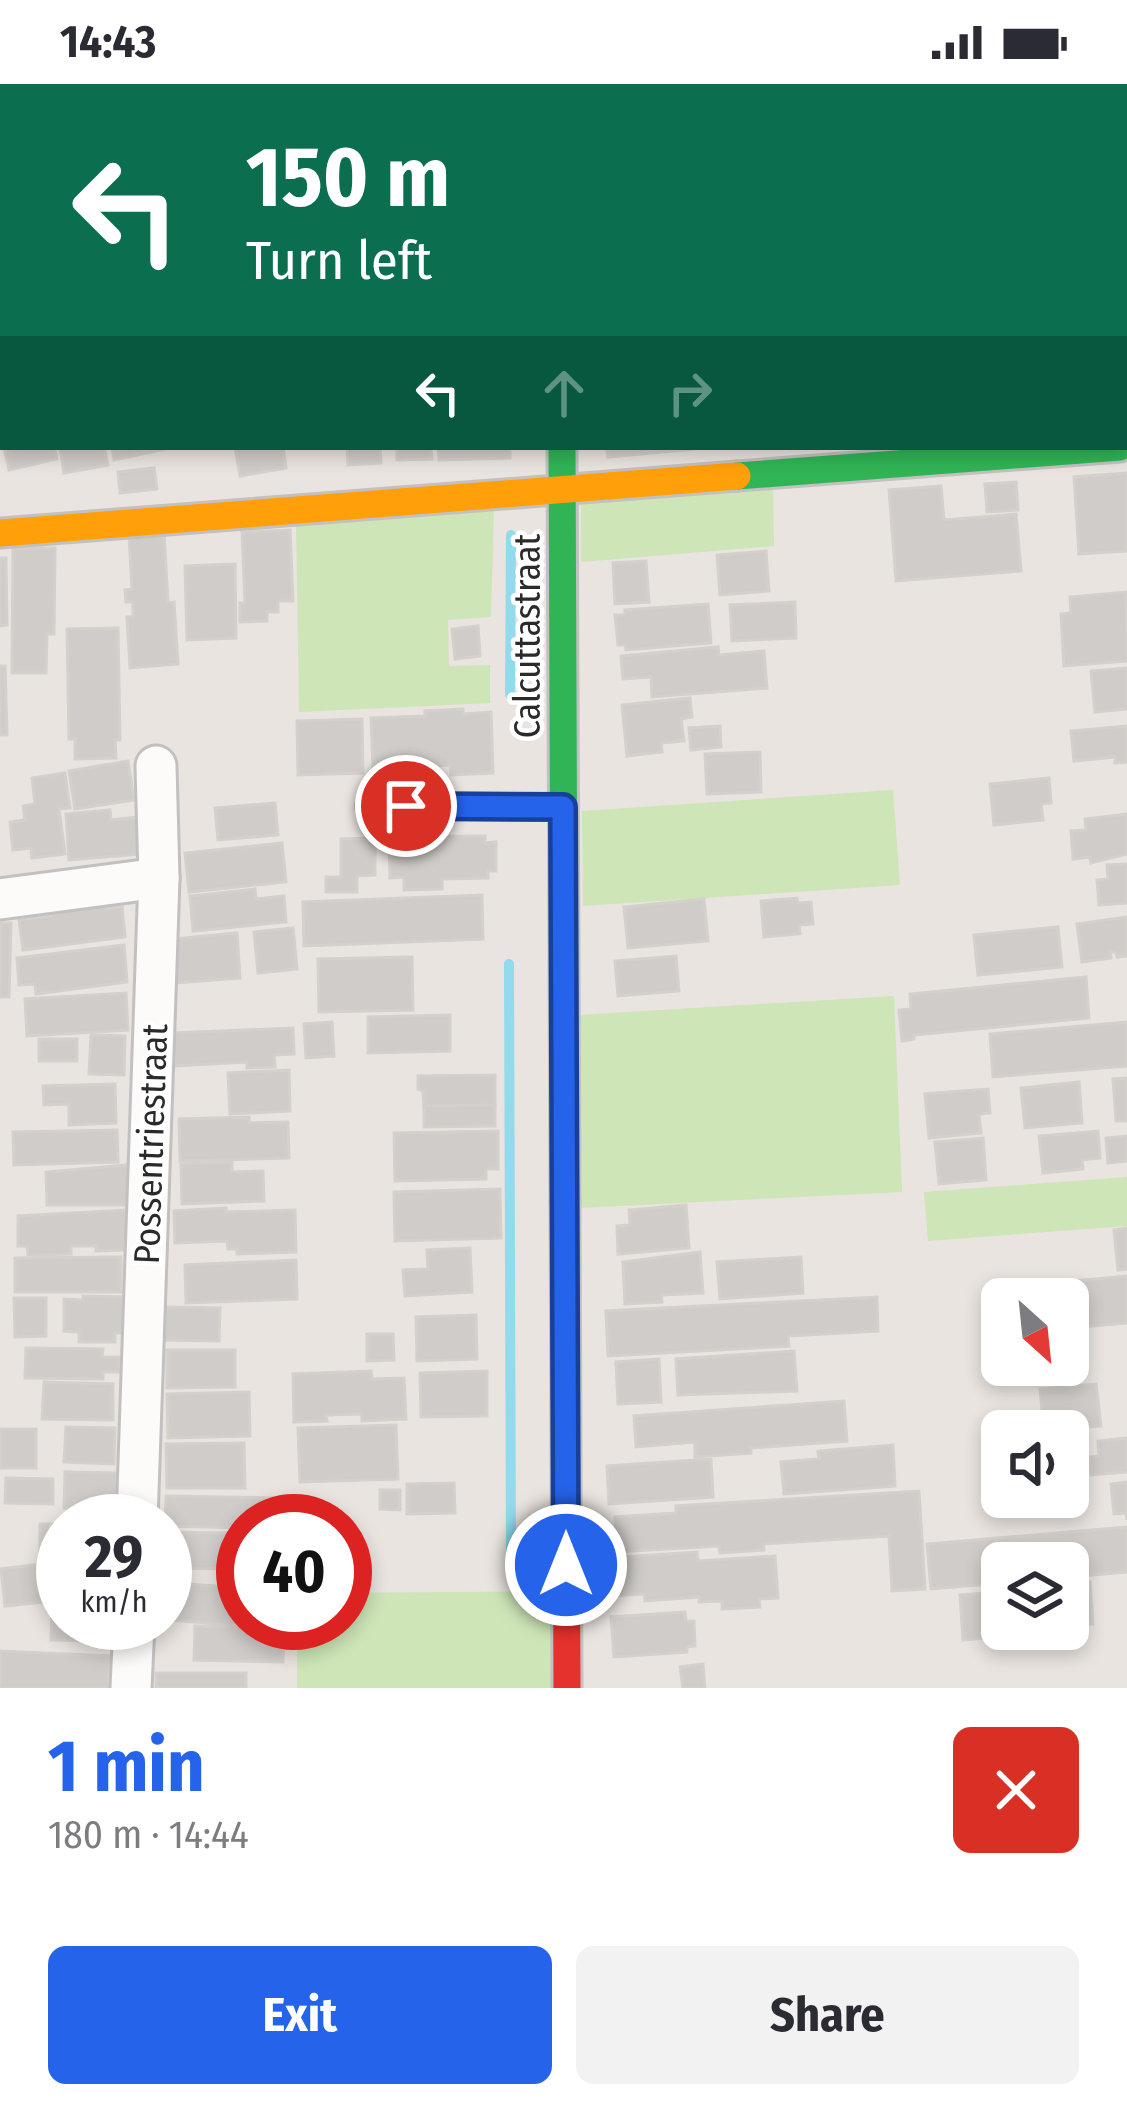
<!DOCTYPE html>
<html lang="en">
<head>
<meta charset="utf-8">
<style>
  :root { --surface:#fff; --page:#f2f2f3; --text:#2b2b33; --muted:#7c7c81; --accent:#2563eb }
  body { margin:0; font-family:"Fira Sans Condensed",sans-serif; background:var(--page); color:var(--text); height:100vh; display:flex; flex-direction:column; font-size:45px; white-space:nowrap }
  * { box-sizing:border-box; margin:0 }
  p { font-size:39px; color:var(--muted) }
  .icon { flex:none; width:66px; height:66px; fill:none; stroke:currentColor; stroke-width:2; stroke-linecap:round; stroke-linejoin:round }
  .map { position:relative; height:1604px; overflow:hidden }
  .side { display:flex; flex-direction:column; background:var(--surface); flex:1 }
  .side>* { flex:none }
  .banner { position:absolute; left:0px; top:0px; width:1128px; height:366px; box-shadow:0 6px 18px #0003; background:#0b6e4f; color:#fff; overflow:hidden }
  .needle { width:78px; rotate:153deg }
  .tools { position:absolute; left:981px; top:1194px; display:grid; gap:24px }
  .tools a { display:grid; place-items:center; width:108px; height:108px; border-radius:18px; background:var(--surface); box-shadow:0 6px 18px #0003; font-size:60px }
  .speed { position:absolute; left:36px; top:1410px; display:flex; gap:24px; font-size:60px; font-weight:700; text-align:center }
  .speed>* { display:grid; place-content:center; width:156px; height:156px; border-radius:50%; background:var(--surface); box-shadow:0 6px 18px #0003; line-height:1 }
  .speed small { font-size:30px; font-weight:400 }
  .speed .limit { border:18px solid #d22; background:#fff; color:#111 }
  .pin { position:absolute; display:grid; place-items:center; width:102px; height:102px; color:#fff; margin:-51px; border:6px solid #fff; border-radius:50%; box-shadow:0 3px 12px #0007 }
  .me { position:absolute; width:132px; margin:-66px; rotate:0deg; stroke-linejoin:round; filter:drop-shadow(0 0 9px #0008) }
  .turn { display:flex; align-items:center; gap:42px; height:252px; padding:0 48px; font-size:54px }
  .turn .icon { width:156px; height:156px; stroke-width:2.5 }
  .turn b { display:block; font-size:84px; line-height:102px }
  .lanes { display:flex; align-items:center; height:114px; padding:0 48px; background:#0003; justify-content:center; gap:60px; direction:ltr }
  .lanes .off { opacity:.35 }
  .round { display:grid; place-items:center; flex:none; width:126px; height:126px; border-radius:18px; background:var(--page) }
  .head { display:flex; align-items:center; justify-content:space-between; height:204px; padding:0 48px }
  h1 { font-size:72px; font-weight:700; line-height:90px; color:var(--accent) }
  .cta { display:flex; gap:24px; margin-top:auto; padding:24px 48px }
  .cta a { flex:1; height:138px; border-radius:18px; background:var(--accent); color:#fff; font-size:48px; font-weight:700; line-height:138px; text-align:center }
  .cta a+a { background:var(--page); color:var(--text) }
  .status { display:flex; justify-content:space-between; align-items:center; height:84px; padding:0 60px; background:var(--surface); direction:ltr }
  .status svg { height:33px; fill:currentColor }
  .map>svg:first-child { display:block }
  .green { fill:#cde5b7 }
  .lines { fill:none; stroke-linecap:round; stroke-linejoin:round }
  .stream { stroke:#91dbec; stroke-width:10 }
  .building { fill:#d0ccc9; stroke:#d4d0cb; stroke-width:3 }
  .lane-casing { stroke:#c2c0c1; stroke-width:24 }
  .street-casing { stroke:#c2c0c1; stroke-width:45 }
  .fast-casing { stroke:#c2c0c1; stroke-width:33 }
  .slow-casing { stroke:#c2c0c1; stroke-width:33 }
  .jam-casing { stroke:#c2c0c1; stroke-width:33 }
  .lane { stroke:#fcfbfa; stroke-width:18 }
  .street { stroke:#fcfbfa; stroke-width:39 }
  .fast { stroke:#30b455; stroke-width:27 }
  .slow { stroke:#ff9f0a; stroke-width:27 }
  .jam { stroke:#e5322d; stroke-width:27 }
  .route-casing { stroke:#184099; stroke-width:30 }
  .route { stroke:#2563eb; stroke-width:21 }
  .labels { text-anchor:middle; stroke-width:9; stroke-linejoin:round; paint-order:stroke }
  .street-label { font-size:36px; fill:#2a2a2a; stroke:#fff }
</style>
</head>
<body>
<div class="status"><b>14:43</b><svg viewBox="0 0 49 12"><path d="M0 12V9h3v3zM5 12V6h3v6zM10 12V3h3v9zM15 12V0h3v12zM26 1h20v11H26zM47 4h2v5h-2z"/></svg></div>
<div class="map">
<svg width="1127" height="1604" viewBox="0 0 1127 1604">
  <rect width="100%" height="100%" fill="#e9e4df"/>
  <g class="green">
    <path d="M773,399L774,462L581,478V420Z"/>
    <path d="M494,426L491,533L448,536L449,582L490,581V619L299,628L296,436Z"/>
    <path d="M893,706L900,801L583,822L582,727Z"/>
    <path d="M894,912L902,1108L579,1124L577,931Z"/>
    <path d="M1127,1093V1142L928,1157L924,1108Z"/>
    <path d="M552,1507L553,1604H297V1539H345V1509Z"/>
  </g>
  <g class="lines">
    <g class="stream">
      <path d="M510,610L511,451"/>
      <path d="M509,880L511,1482"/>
    </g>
  </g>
  <g class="building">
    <path d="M4,363H54L57,375L9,386Z"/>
    <path d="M60,363H104L108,381L64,389Z"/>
    <path d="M112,363H170V364L114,376Z"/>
    <path d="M235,363H283L286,384L240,392Z"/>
    <path d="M347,363H380L381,379L348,381Z"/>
    <path d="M397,363H431L432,375L397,376Z"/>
    <path d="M438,363H510V374L439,376Z"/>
    <path d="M607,363H715L608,373Z"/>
    <path d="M154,384L157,405L120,409L118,388Z"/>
    <path d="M1127,389V467L1079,470L1074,393Z"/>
    <path d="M1016,398L1018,426L987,428L985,400Z"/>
    <path d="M941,402L944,436L1016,430L1021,487L896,497L889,406Z"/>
    <path d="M290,446L293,517H278V528H267V537L240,538V519H245L242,448Z"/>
    <path d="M164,448L168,519L174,518L178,580L130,584L127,533H133V518H126L125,506L132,505L129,451Z"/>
    <path d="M13,464H55L54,550H47L46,589H12Z"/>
    <path d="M766,467L769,507L720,511L717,471Z"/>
    <path d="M0,474H6L7,541L0,542Z"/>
    <path d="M646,477L649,518L615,520L613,479Z"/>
    <path d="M235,480L236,554L187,556L185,482Z"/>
    <path d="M1126,508L1127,577L1064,582L1061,530L1071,529L1070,513Z"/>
    <path d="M795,518L796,554L732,557L730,521Z"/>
    <path d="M708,520L711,559L626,566L625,561H618L615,531H625V526Z"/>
    <path d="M478,542L480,572L455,575L452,545Z"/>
    <path d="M118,544L120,656H115L116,674L75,675V655H69L67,545Z"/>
    <path d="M718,563L719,571L764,567L767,604L652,613L651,593L623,595L621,572Z"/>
    <path d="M0,582H5L7,651H0Z"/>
    <path d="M1127,584V625L1095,628L1091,587Z"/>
    <path d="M690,614L692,633L681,635L684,657L661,659L662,668L627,672L622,621Z"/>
    <path d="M463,625V630L491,628L493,689L451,691L450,681L373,685L371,634L425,632V627Z"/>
    <path d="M362,635L363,689L298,691L297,637Z"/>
    <path d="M720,642L721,663L691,666L689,644Z"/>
    <path d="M1127,642V678L1115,679V673L1074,677L1071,647Z"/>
    <path d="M760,668L761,708L707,710L705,670Z"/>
    <path d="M128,677L134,716L75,725L69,687Z"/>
    <path d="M65,689L70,724L59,725L65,770L32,774L31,764L13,766L10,738L25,736L23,722L35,720L32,694Z"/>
    <path d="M1049,694L1051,719L1041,720L1043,736L994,741L990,700Z"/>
    <path d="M275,719L278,751L218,756L215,724Z"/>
    <path d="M110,726L111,736L139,733L142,770L69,776L66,730Z"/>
    <path d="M1127,730V770L1091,779L1090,773L1073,775L1071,747L1086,746L1085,735Z"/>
    <path d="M485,752V759L496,758V787H488V794L442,795V805L404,806V793L390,794L389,753Z"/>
    <path d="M375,754V791L357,792V808H326V793H341V755Z"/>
    <path d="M282,759L286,798L189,808L185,769Z"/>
    <path d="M1127,780V819L1099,821L1097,796L1108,795L1107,781Z"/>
    <path d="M255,805L256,815L284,812L286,838L193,847L190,812Z"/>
    <path d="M482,811L483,855L304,862L303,818Z"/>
    <path d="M797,814L798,819L811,818L813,840L799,841L800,850L764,853L761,817Z"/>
    <path d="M704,815L708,857L628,864L624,823Z"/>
    <path d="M106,819L107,825L122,823L125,853L23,866L19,836L51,832V826Z"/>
    <path d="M1127,833V872L1117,873L1116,868H1110L1111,874L1082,878L1077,840Z"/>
    <path d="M0,839H11L9,913H0Z"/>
    <path d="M1058,843L1062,883L978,891L974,851Z"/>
    <path d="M293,844L297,885L258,889L254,848Z"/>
    <path d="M237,849L240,894L176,899L173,855Z"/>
    <path d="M124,861L127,898L36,910L35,900L19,901L17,874Z"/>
    <path d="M676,872L679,907L618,912L615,877Z"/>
    <path d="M412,873L413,926L319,928L318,875Z"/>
    <path d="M1086,893L1089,934L914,951V955L902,957L899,926L911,925L910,910Z"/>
    <path d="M126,909L128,946L27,952L25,915Z"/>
    <path d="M450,931V967L368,969V933Z"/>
    <path d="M332,938L334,972L306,974L304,940Z"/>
    <path d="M1127,938V982L993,993L990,950Z"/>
    <path d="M293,944L294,970L274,971L275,983L247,984V978L175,982L174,949Z"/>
    <path d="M91,951L125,952L124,991L89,990Z"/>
    <rect x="39" y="955" width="38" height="22"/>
    <path d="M289,986L290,1027L230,1030L228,989Z"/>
    <path d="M495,991V1021L424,1022L423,1007L418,1005V992Z"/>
    <path d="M1127,994V1037H1116L1113,995Z"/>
    <path d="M1079,998L1082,1039L1025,1044L1021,1004Z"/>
    <path d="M115,1000L116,1039L69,1041V1020L44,1021L43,1002Z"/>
    <path d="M988,1005L990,1029L979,1030L981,1049L929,1054L925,1010Z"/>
    <path d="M495,1021V1042L424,1043V1022Z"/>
    <path d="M249,1033V1039L288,1038L289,1074L180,1077L179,1035Z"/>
    <path d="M117,1046L118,1078L14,1081L13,1048Z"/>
    <path d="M498,1047V1085H486V1095L395,1097L394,1049Z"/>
    <path d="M1098,1047L1100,1074L1082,1076L1083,1085L1043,1089L1039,1052Z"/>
    <path d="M1127,1052V1077L1108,1079L1106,1054Z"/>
    <path d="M983,1054L986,1096L939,1100L935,1058Z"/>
    <path d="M232,1078V1088L263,1087L264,1117L182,1120L181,1080Z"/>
    <path d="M127,1081L128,1121H47L46,1088Z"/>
    <path d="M500,1105L501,1154L395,1157L394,1108Z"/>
    <path d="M686,1121L689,1164L618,1170L617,1142L630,1141L629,1126Z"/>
    <path d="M226,1124V1128L295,1126L296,1168L237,1170V1165H228L227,1157L175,1159L174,1127Z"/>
    <path d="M126,1126V1166L96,1167V1162H71V1170L28,1171L27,1162H18V1132Z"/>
    <path d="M1127,1144V1185L1118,1186L1114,1146Z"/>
    <path d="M470,1164L472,1208L405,1212L403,1186L428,1185L427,1166Z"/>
    <path d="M700,1168L703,1209L661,1211L662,1218L625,1220L623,1178Z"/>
    <path d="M121,1173V1208H15V1174Z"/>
    <path d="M801,1173L803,1209L720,1215L717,1178Z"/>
    <path d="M296,1176L297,1215L186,1219L185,1181Z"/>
    <path d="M1127,1192V1239L1068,1244V1215H1052L1051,1199Z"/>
    <path d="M83,1212L124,1213L123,1249H115V1258H79V1248L64,1247V1215L83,1216Z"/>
    <path d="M877,1213L878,1247L788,1252L789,1262L608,1272L606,1227Z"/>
    <path d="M14,1214H46V1252L15,1253Z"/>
    <path d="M164,1223L220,1224L219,1257L163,1256Z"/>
    <path d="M476,1231L477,1275L417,1277L416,1233Z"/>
    <path d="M367,1250H393L394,1276L367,1277Z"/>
    <path d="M26,1264L103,1265L102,1273H120L119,1288H103V1295L25,1294Z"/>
    <path d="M167,1266H235V1303L167,1304Z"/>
    <path d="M794,1267L797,1307L678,1311L676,1275Z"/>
    <path d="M659,1275L661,1318L618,1320L616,1278Z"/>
    <path d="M371,1287L372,1295L404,1294L406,1335L362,1337V1330L326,1331L327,1337L294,1338L293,1290Z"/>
    <path d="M487,1287V1332L421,1333L420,1289Z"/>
    <path d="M44,1298L113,1300V1336L42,1335Z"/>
    <path d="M1096,1300L1101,1342L1044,1347L1040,1305Z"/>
    <path d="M249,1308L250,1352L168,1354L167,1310Z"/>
    <path d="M844,1317L847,1357L751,1364V1369L695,1373V1358L636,1363L634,1332Z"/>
    <path d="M396,1341L398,1395L300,1398L298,1344Z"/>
    <path d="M66,1343L115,1344L114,1380L64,1378Z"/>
    <rect x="0" y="1345" width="36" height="39"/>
    <path d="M1127,1354V1388L1091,1391L1089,1373L1099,1372L1098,1357Z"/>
    <path d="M244,1359L245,1404H167L166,1360Z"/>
    <path d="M893,1361L895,1402L784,1410L781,1378L819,1375L818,1367Z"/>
    <path d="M711,1375L713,1413L609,1420L607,1382Z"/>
    <path d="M65,1388L117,1389L116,1425L64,1424Z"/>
    <path d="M6,1394L53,1395V1420L5,1419Z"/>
    <path d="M1127,1398V1436L1126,1429L1114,1430L1111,1400Z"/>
    <path d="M454,1399L455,1429L407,1430V1400Z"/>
    <path d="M380,1406H400V1426L380,1425Z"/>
    <path d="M919,1407L925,1505L892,1507L889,1452L763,1460L764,1466L720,1469L719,1462L616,1468L615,1433L676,1429V1422Z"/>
    <path d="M166,1412L278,1414L277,1437H243V1444L165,1442Z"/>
    <rect x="40" y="1440" width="23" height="34"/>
    <path d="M1127,1443V1488L1068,1493V1479H1002V1499L931,1505L927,1460Z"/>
    <path d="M165,1448L238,1449L237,1485L165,1484Z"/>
    <path d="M697,1468L698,1477L775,1472L778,1514L759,1515L760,1523L722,1525V1517L699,1518V1513L645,1517L644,1510L609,1512L607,1474Z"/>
    <path d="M50,1479L54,1517L5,1522L1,1485Z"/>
    <path d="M1090,1498L1093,1540L1068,1542V1500Z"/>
    <path d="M173,1499L243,1504V1539H251V1543L170,1536Z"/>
    <path d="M1002,1508V1545H1026L1027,1550L963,1556L960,1511Z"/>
    <path d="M52,1521H63V1539H101V1557L51,1556Z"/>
    <path d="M685,1528L686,1537H694L695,1562L687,1563V1568L614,1573L611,1533Z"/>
    <path d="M195,1542L284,1544L283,1578L194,1576Z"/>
    <path d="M0,1567L110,1572L108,1604H0Z"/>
    <path d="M703,1580L705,1604H683L680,1583Z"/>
    <rect x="156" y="1589" width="90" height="15"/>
  </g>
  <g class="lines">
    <defs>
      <path id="lane" d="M366,722L559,723"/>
      <g id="street">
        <path d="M0,815L159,794"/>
        <path d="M137,1437L159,794L156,682"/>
        <path d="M131,1604L134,1539"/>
      </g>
      <g id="fast">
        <path d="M562,363L565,1118"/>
        <path d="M737,392L1120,363"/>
      </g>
      <g id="slow">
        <path d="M562,0V3"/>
        <path d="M0,449L737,392"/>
      </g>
      <path id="jam" d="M565,1118L567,1604"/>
    </defs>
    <use href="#lane" class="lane-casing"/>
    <use href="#street" class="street-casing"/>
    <use href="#fast" class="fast-casing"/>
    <use href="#slow" class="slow-casing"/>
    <use href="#jam" class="jam-casing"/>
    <use href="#lane" class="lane"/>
    <use href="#street" class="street"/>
    <use href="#fast" class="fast"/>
    <use href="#slow" class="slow"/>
    <use href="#jam" class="jam"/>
  </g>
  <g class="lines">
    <defs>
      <path id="route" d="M406,722L563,723L566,1481"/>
    </defs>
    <use href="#route" class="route-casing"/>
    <use href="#route" class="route"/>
  </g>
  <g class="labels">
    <g class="street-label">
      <text transform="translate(527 552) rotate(-90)" y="13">Calcuttastraat</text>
      <text transform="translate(150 1060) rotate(-88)" y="13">Possentriestraat</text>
    </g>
  </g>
</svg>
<div class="tools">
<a><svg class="needle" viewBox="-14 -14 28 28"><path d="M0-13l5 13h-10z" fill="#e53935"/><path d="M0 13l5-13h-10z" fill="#7c7c81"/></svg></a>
<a><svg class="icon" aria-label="sound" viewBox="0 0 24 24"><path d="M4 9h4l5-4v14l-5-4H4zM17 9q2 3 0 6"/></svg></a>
<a><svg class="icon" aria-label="layers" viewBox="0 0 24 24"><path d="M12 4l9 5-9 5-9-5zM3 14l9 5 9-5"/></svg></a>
</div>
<div class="speed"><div>29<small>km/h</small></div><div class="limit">40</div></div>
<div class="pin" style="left:406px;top:722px;background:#d93025"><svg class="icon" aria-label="arrive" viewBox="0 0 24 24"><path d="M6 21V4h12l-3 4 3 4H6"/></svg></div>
<svg class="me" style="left:566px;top:1481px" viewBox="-20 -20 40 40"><circle r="17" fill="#2563eb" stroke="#fff" stroke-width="3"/><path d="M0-11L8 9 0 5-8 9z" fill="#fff"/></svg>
<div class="banner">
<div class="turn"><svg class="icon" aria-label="left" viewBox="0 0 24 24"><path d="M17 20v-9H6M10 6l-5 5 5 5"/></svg><div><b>150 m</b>Turn left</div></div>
<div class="lanes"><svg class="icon" aria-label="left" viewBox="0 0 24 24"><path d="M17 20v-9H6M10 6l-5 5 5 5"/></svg><svg class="icon off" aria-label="ahead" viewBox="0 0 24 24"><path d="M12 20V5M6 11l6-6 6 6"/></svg><svg class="icon off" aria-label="right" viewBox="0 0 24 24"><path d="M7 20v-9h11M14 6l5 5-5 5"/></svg></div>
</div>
</div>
<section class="side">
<div class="head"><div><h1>1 min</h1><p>180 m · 14:44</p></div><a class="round" style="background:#d93025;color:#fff"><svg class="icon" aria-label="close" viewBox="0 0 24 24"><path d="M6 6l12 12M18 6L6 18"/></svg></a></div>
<div class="cta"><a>Exit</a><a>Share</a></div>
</section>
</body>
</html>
